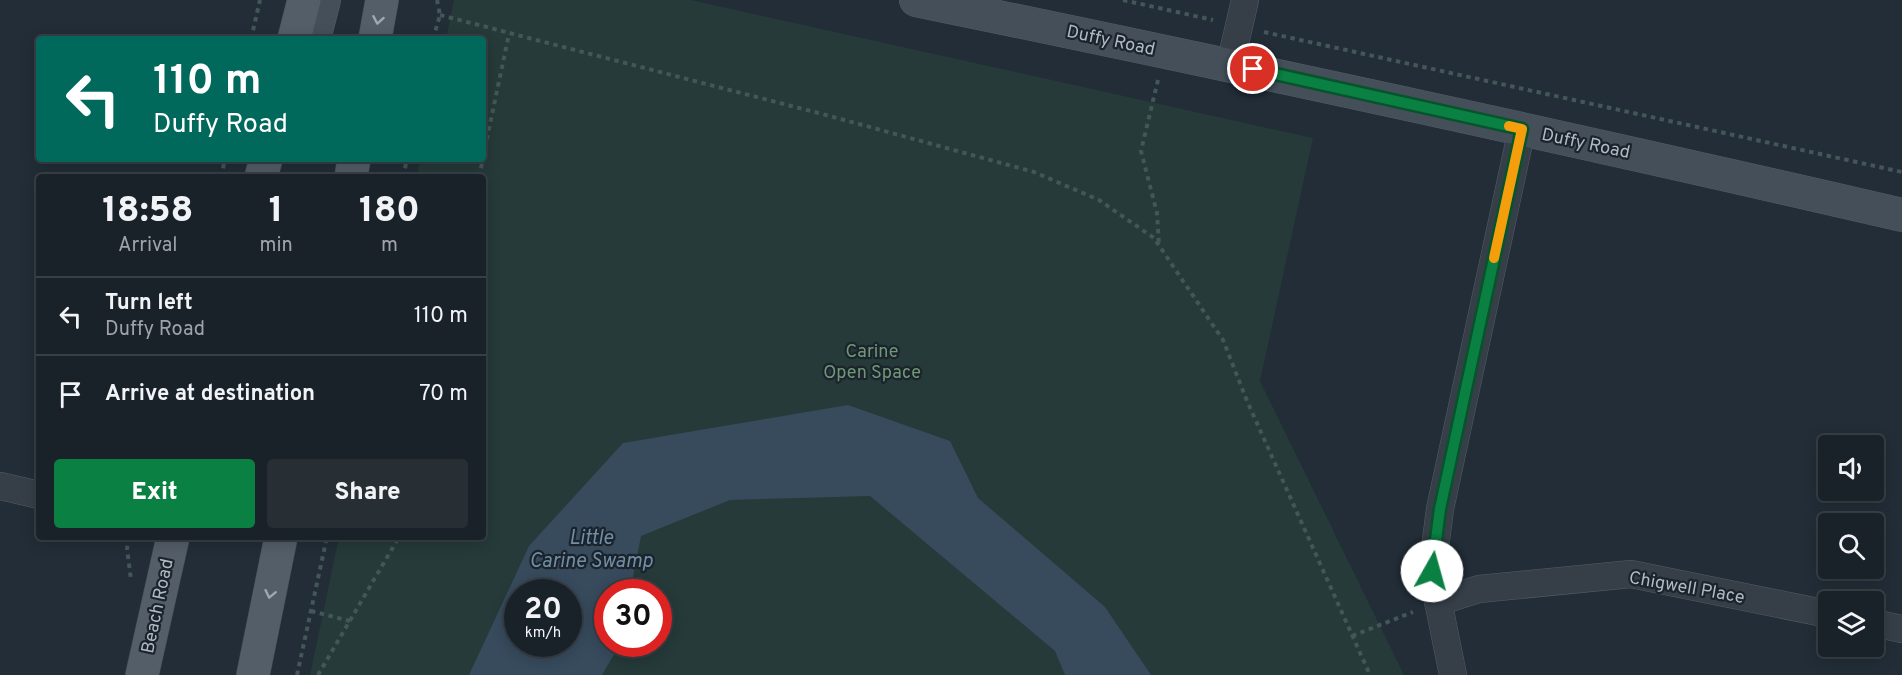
<!DOCTYPE html>
<html lang="en">
<head>
<meta charset="utf-8">
<style>
  :root { --surface:#1a2229; --page:#272f35; --text:#f1f3f6; --muted:#9fa4a8; --line:#383f46; --accent:#0b8043 }
  body { margin:0; font-family:Overpass,sans-serif; background:var(--page); color:var(--text); height:100vh; display:flex; flex-direction:column; font-size:22px; white-space:nowrap }
  * { box-sizing:border-box; margin:0 }
  p { font-size:20px; color:var(--muted) }
  .icon { flex:none; width:33px; height:33px; fill:none; stroke:currentColor; stroke-width:2; stroke-linecap:round; stroke-linejoin:round }
  .map { position:relative; flex:1; overflow:hidden }
  .panel { position:absolute; left:36px; top:174px; width:450px; height:366px; display:flex; flex-direction:column; background:var(--surface); border-radius:6px; box-shadow:0 3px 15px #0003,0 0 0 2px var(--line) }
  .panel>* { flex:none }
  .top-card { position:absolute; left:36px; top:36px; width:450px; height:126px; border-radius:6px; box-shadow:0 3px 15px #0003,0 0 0 2px var(--line); background:#00695c; color:#fff; overflow:hidden }
  .tools { position:absolute; left:1818px; top:435px; display:grid; gap:12px }
  .tools a { display:grid; place-items:center; width:66px; height:66px; border-radius:6px; background:var(--surface); box-shadow:0 3px 15px #0003,0 0 0 2px var(--line); font-size:30px }
  .speed { position:absolute; left:504px; top:579px; display:flex; gap:12px; font-size:30px; font-weight:700; text-align:center }
  .speed>* { display:grid; place-content:center; width:78px; height:78px; border-radius:50%; background:var(--surface); box-shadow:0 3px 15px #0003,0 0 0 2px var(--line); line-height:1 }
  .speed small { font-size:15px; font-weight:400 }
  .speed .limit { border:9px solid #d22; background:#fff; color:#111 }
  .pin { position:absolute; display:grid; place-items:center; width:51px; height:51px; color:#fff; margin:-26px; border:3px solid #fff; border-radius:50%; box-shadow:0 2px 6px #0007 }
  .me { position:absolute; width:66px; margin:-33px; rotate:7deg; stroke-linejoin:round; filter:drop-shadow(0 0 4px #0008) }
  .turn { display:flex; align-items:center; gap:21px; height:126px; padding:0 18px; font-size:27px }
  .turn .icon { width:78px; height:78px; stroke-width:2.5 }
  .turn b { display:block; font-size:42px; line-height:51px }
  .eta { display:flex; justify-content:space-evenly; align-items:center; height:102px; text-align:center }
  .eta b { font-size:36px; font-weight:800; line-height:42px }
  .cta { display:flex; gap:12px; margin-top:auto; padding:12px 18px }
  .cta a { flex:1; height:69px; border-radius:6px; background:var(--accent); color:#fff; font-size:24px; font-weight:800; line-height:69px; text-align:center }
  .cta a+a { background:var(--page); color:var(--text) }
  ul { padding:0; list-style:none }
  li { display:flex; align-items:center; gap:18px; height:78px; padding:0 18px; border-top:2px solid var(--line) }
  li div { flex:1 }
  li b { display:block; font-size:22px }
  li em { font-style:normal }
  .map>svg:first-child { display:block }
  .green { fill:#253a39; fill-rule:evenodd }
  .water { fill:#374b5d; fill-rule:evenodd }
  .lines { fill:none; stroke-linecap:round; stroke-linejoin:round }
  .minor-casing { stroke:#535d65; stroke-width:28 }
  .secondary-casing { stroke:#535d65; stroke-width:34 }
  .primary-casing { stroke:#3f4851; stroke-width:34 }
  .path { stroke:#445657; stroke-width:4; stroke-dasharray:4.5 4.5; stroke-linecap:butt }
  .minor { stroke:#363f48; stroke-width:27 }
  .secondary { stroke:#444f5a; stroke-width:33 }
  .primary { stroke:#545e68; stroke-width:33 }
  .oneway { stroke:#9ea8b2 }
  .route-casing { stroke:#07532c; stroke-width:15 }
  .route { stroke:#0b8043; stroke-width:10 }
  .slow { stroke:#f59e0b; stroke-width:10 }
  .labels { text-anchor:middle; stroke-width:4.5; stroke-linejoin:round; paint-order:stroke }
  .street-label { font-size:18px; fill:#b0bac4; stroke:#1b242c }
  .park-label { font-size:18px; fill:#709876; stroke:#1b242c }
  .water-label { font-size:20px; font-style:italic; fill:#728ea6; stroke:#1b242c }
</style>
</head>
<body>
<div class="map">
<svg width="1902" height="675" viewBox="0 0 1902 675">
  <rect width="100%" height="100%" fill="#222d37"/>
  <path class="green" d="M454,0H691L1313,138L1260,381L1404,675H310L339,537H483V177H417L420,159H483V39H446ZM518,592H568V644H518ZM608,592H658V644H608Z"/>
  <path class="water" d="M848,405L950,441L978,498L1105,607L1151,675H1065L1055,651L870,496L730,500L641,536L630,592H608V644H620L602,675H469L529,546L623,443ZM518,592H568V644H518Z"/>
  <g class="lines">
    <defs>
      <g id="minor">
        <path d="M1230,65L1245,0"/>
        <path d="M0,486L39,495"/>
        <path d="M1438,602L1479,589L1631,574L1828,614"/>
        <path d="M1874,623L1902,629"/>
        <path d="M1453,675L1432,571L1440,509L1522,129"/>
      </g>
      <g id="secondary">
        <path d="M916,0C1246,68 1574,139 1902,215"/>
        <path d="M314,39L324,0"/>
      </g>
      <g id="primary">
        <path d="M294,39L304,0"/>
        <path d="M375,39L382,0"/>
        <path d="M261,177L266,159"/>
        <path d="M351,177L354,159"/>
        <path d="M142,675L173,537"/>
        <path d="M253,675L281,537"/>
      </g>
    </defs>
    <use href="#minor" class="minor-casing"/>
    <use href="#secondary" class="secondary-casing"/>
    <use href="#primary" class="primary-casing"/>
    <g class="path">
      <path d="M1123,0L1213,20"/>
      <path d="M440,15L826,115L1034,172L1099,200L1154,238L1223,340L1247,401L1370,675"/>
      <path d="M1264,32L1902,172"/>
      <path d="M251,39L260,0"/>
      <path d="M433,39L440,15L437,0"/>
      <path d="M1158,80L1141,151L1157,213L1159,245"/>
      <path d="M483,157L509,34"/>
      <path d="M221,177L225,159"/>
      <path d="M403,177L407,159"/>
      <path d="M479,177L483,159"/>
      <path d="M130,537L127,548L131,580"/>
      <path d="M311,611L350,621"/>
      <path d="M1352,636L1413,612"/>
      <path d="M297,675L327,537"/>
      <path d="M318,675L399,537"/>
    </g>
    <use href="#minor" class="minor"/>
    <use href="#secondary" class="secondary"/>
    <use href="#primary" class="primary"/>
  </g>
  <defs><path id="oneway-chevron" d="M-2-3.5L2.5 0L-2 3.5" fill="none" stroke-width="1.6" stroke-linecap="round" stroke-linejoin="round" transform="scale(1.5)"/></defs>
  <g class="oneway">
    <use href="#oneway-chevron" transform="translate(378 20) rotate(100)"/>
    <use href="#oneway-chevron" transform="translate(270 594) rotate(102)"/>
  </g>
  <g class="lines">
    <defs>
      <path id="route" d="M1253,69L1522,129L1440,509L1432,571"/>
    </defs>
    <use href="#route" class="route-casing"/>
    <use href="#route" class="route"/>
    <path class="slow" d="M1494,258L1522,129L1509,126"/>
  </g>
  <g class="labels">
    <g class="street-label">
      <text transform="translate(1111 40) rotate(12)" y="6">Duffy Road</text>
      <text transform="translate(1586 143) rotate(12)" y="6">Duffy Road</text>
      <text transform="translate(1687 587) rotate(10)" y="6">Chigwell Place</text>
      <text transform="translate(157 606) rotate(-78)" y="6">Beach Road</text>
    </g>
    <g class="park-label">
      <text x="872" y="357">Carine<tspan x="872" dy="21">Open Space</tspan></text>
    </g>
    <g class="water-label">
      <text x="591" y="544">Little<tspan x="591" dy="23">Carine Swamp</tspan></text>
    </g>
  </g>
</svg>
<div class="tools">
<a><svg class="icon" aria-label="sound" viewBox="0 0 24 24"><path d="M4 9h4l5-4v14l-5-4H4zM17 9q2 3 0 6"/></svg></a>
<a><svg class="icon" aria-label="search" viewBox="0 0 24 24"><circle cx="10" cy="10" r="6"/><path d="M15 15l6 6"/></svg></a>
<a><svg class="icon" aria-label="layers" viewBox="0 0 24 24"><path d="M12 4l9 5-9 5-9-5zM3 14l9 5 9-5"/></svg></a>
</div>
<div class="speed"><div>20<small>km/h</small></div><div class="limit">30</div></div>
<div class="pin" style="left:1253px;top:69px;background:#d93025"><svg class="icon" aria-label="arrive" viewBox="0 0 24 24"><path d="M6 21V4h12l-3 4 3 4H6"/></svg></div>
<svg class="me" style="left:1432px;top:571px" viewBox="-20 -20 40 40"><circle r="19" fill="#fff"/><path d="M0-13L10 11 0 6-10 11z" fill="#0b8043"/></svg>
<div class="top-card">
<div class="turn"><svg class="icon" aria-label="left" viewBox="0 0 24 24"><path d="M17 20v-9H6M10 6l-5 5 5 5"/></svg><div><b>110 m</b>Duffy Road</div></div>
</div>
<section class="panel">
<div class="eta">
<div><b>18:58</b><p>Arrival</p></div>
<div><b>1</b><p>min</p></div>
<div><b>180</b><p>m</p></div>
</div>
<ul>
<li><svg class="icon" aria-label="left" viewBox="0 0 24 24"><path d="M17 20v-9H6M10 6l-5 5 5 5"/></svg><div><b>Turn left</b><p>Duffy Road</p></div><em>110 m</em></li>
<li><svg class="icon" aria-label="arrive" viewBox="0 0 24 24"><path d="M6 21V4h12l-3 4 3 4H6"/></svg><div><b>Arrive at destination</b></div><em>70 m</em></li>
</ul>
<div class="cta"><a>Exit</a><a>Share</a></div>
</section>
</div>
</body>
</html>
